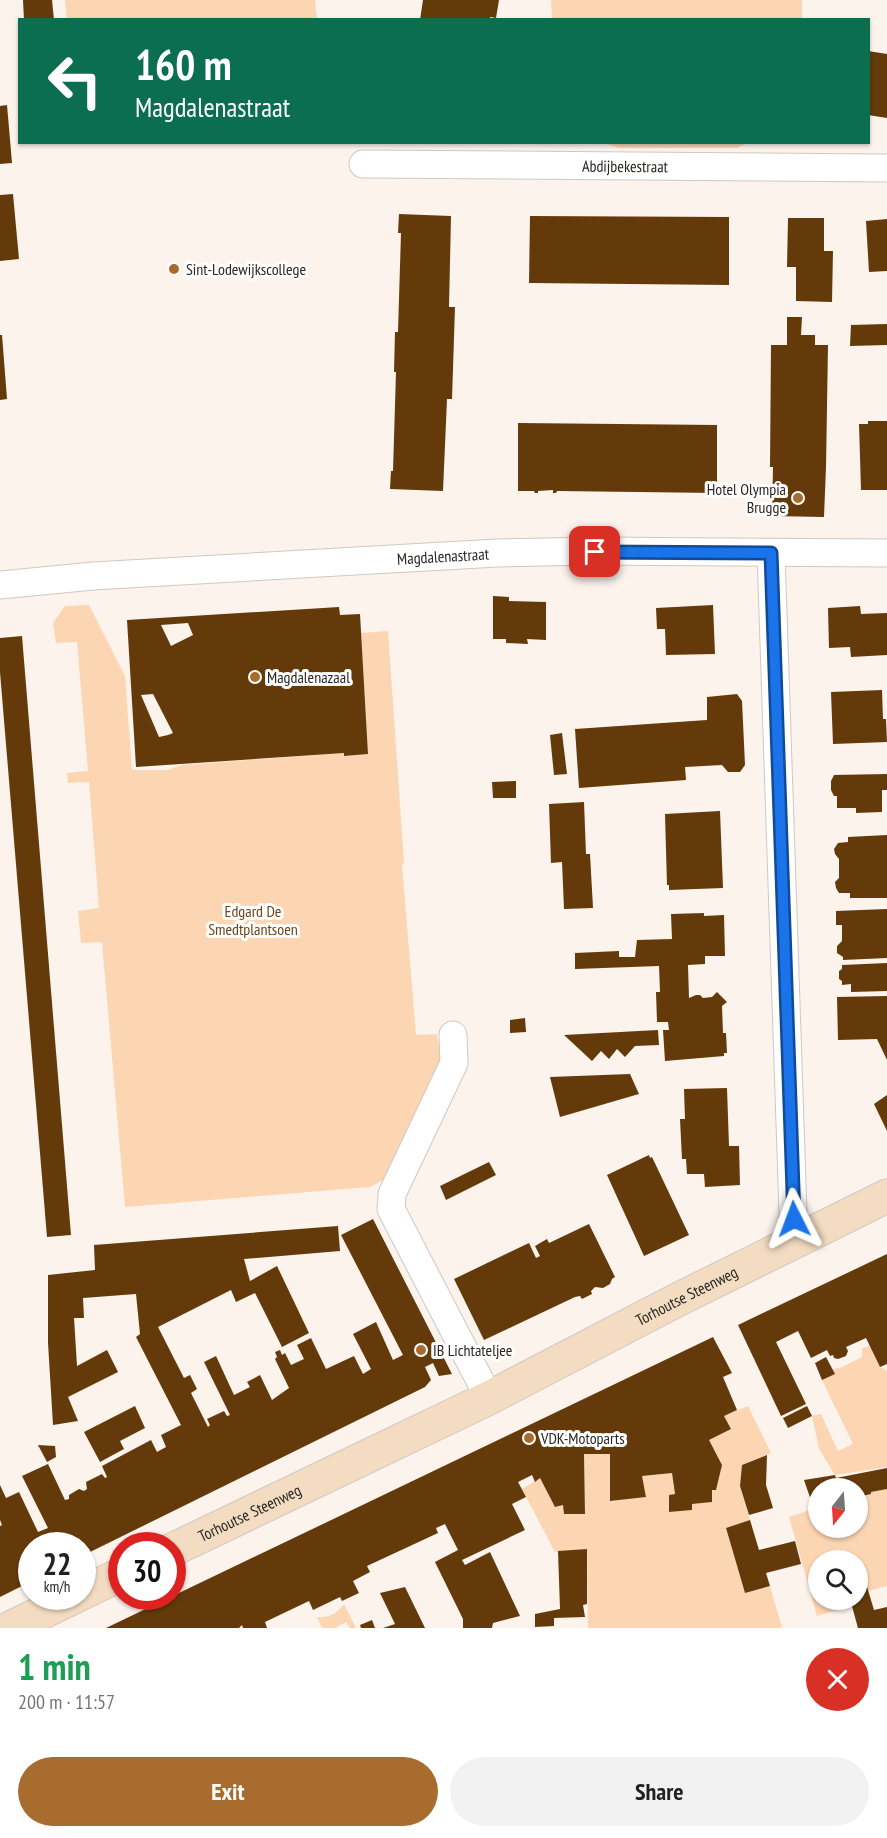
<!DOCTYPE html>
<html lang="en">
<head>
<meta charset="utf-8">
<style>
  :root { --surface:#fff; --page:#f2f2f2; --text:#202124; --muted:#757577; --accent:#a86c2f }
  body { margin:0; font-family:"PT Sans Narrow",sans-serif; background:var(--page); color:var(--text); height:100vh; display:flex; flex-direction:column; font-size:22px; white-space:nowrap }
  * { box-sizing:border-box; margin:0 }
  p { font-size:20px; color:var(--muted) }
  .icon { flex:none; width:33px; height:33px; fill:none; stroke:currentColor; stroke-width:2; stroke-linecap:round; stroke-linejoin:round }
  .map { position:relative; height:1628px; overflow:hidden }
  .sheet { display:flex; flex-direction:column; background:var(--surface); flex:1 }
  .sheet>* { flex:none }
  .banner { position:absolute; left:18px; top:18px; width:852px; height:126px; border-radius:0px; box-shadow:0 2px 4px #0004; background:#0b6e4f; color:#fff; overflow:hidden }
  .needle { width:39px; rotate:197deg }
  .buttons { position:absolute; left:808px; top:1478px; display:grid; gap:12px }
  .buttons a { display:grid; place-items:center; width:60px; height:60px; border-radius:50%; background:var(--surface); box-shadow:0 2px 4px #0004; font-size:30px }
  .speed { position:absolute; left:18px; top:1532px; display:flex; gap:12px; font-size:30px; font-weight:700; text-align:center }
  .speed>* { display:grid; place-content:center; width:78px; height:78px; border-radius:50%; background:var(--surface); box-shadow:0 2px 4px #0004; line-height:1 }
  .speed small { font-size:15px; font-weight:400 }
  .speed .limit { border:9px solid #d22; background:#fff; color:#111 }
  .pin { position:absolute; display:grid; place-items:center; width:51px; height:51px; color:#fff; margin:-26px; border-radius:12px; box-shadow:0 3px 9px #0006 }
  .me { position:absolute; width:66px; margin:-33px; rotate:357deg; stroke-linejoin:round; filter:drop-shadow(0 0 4px #0008) }
  .turn { display:flex; align-items:center; gap:21px; height:126px; padding:0 18px; font-size:27px }
  .turn .icon { width:78px; height:78px; stroke-width:2.5 }
  .turn b { display:block; font-size:42px; line-height:51px }
  .round { display:grid; place-items:center; flex:none; width:63px; height:63px; border-radius:32px; background:var(--page) }
  .summary { display:flex; align-items:center; justify-content:space-between; height:102px; padding:0 18px }
  h1 { font-size:36px; font-weight:700; line-height:45px; color:#1e9e55 }
  .primary-button { display:flex; gap:12px; margin-top:auto; padding:12px 18px }
  .primary-button a { flex:1; height:69px; border-radius:36px; background:var(--accent); color:#fff; font-size:24px; font-weight:700; line-height:69px; text-align:center }
  .primary-button a+a { background:var(--page); color:var(--text) }
  .map>svg:first-child { display:block }
  .green { fill:#fcd5b3 }
  .building { fill:#643a0a; fill-rule:evenodd }
  .lines { fill:none; stroke-linecap:round; stroke-linejoin:round }
  .minor-casing { stroke:#d0c8c1; stroke-width:29 }
  .secondary-casing { stroke:#d0c8c1; stroke-width:35 }
  .minor { stroke:#fff; stroke-width:27 }
  .secondary { stroke:#f3dcc2; stroke-width:33 }
  .route-casing { stroke:#114b97; stroke-width:15 }
  .route { stroke:#1a73e8; stroke-width:10 }
  .poi-dot { fill:#a86c2f; stroke:#fff; stroke-width:2 }
  .labels { text-anchor:middle; stroke-width:6; stroke-linejoin:round; paint-order:stroke }
  .street-label { font-size:16px; fill:#292624; stroke:#fff }
  .poi-label { font-size:16px; fill:#292624; stroke:#fff; text-anchor:start }
  .park-label { font-size:16px; fill:#6d441a; stroke:#fff }
</style>
</head>
<body>
<div class="map">
<svg width="887" height="1628" viewBox="0 0 887 1628">
  <rect width="100%" height="100%" fill="#fbf3ec"/>
  <g class="green">
    <path d="M65,0H315L317,19H67Z"/>
    <path d="M551,0H802V19H552Z"/>
    <path d="M605,143H747L737,148H618Z"/>
    <path d="M89,605L125,676L132,770H167L182,765L344,753L345,756L368,754L361,633L388,631L404,863L402,865L416,1035L437,1034L441,1061L383,1180L370,1187L125,1207L102,942L81,943L78,911L99,908L89,782L68,783L67,773L88,771L77,642L56,643L53,623L65,606Z"/>
    <path d="M870,1346L880,1367L887,1371V1467L835,1475L819,1449L812,1416L821,1414L838,1451L853,1444L822,1380L832,1369L840,1368L862,1357V1348Z"/>
    <path d="M748,1406L771,1453L742,1465L740,1486L750,1520L726,1529L745,1593L770,1586L782,1628H588L587,1549L555,1552L522,1489L540,1478L555,1507L563,1505L565,1514H585L584,1454H610L611,1501L646,1497L642,1476L672,1473L675,1494L669,1495V1512L692,1510V1504L712,1502V1490L716,1489L722,1465L709,1440L730,1429L724,1416Z"/>
    <path d="M887,1489V1586L868,1591L862,1570L858,1571V1560H819V1599H839L842,1609L817,1616L789,1517L819,1507V1527H858V1497L871,1494V1492Z"/>
    <path d="M344,1604L356,1628H350L346,1622L335,1628H322L317,1617C329,1618 337,1614 344,1604Z"/>
  </g>
  <g class="building">
    <path d="M23,0H52L54,20H24Z"/>
    <path d="M423,0H499L496,18L490,17V20H420Z"/>
    <path d="M868,51L887,54V118L868,115Z"/>
    <path d="M7,105L12,163L0,164V106Z"/>
    <path d="M13,194L19,259L0,261V195Z"/>
    <path d="M399,214L451,216L449,307H455L452,399H447L443,491L390,489L391,471H393L396,372H394L395,332H398L401,233H398Z"/>
    <path d="M530,216L729,217V285L529,283Z"/>
    <path d="M788,218H824V251H833L832,302L796,301V267H787Z"/>
    <path d="M887,219V271L869,272L866,221Z"/>
    <path d="M787,317H802L801,335H815V345H828L826,467L824,517L772,516L773,467H770L771,345H787Z"/>
    <path d="M887,324V345L850,346L851,325Z"/>
    <path d="M0,335H2L7,399L0,400Z"/>
    <path d="M868,421H887V490H861L859,424H868Z"/>
    <path d="M518,423L717,425V493L557,491L556,493H553V490L538,491V493H535L534,491H518Z"/>
    <path d="M493,596L509,597V601L546,602V640L527,639L528,644L506,643V639H493Z"/>
    <path d="M713,605L715,654L666,655L665,629H657L656,608Z"/>
    <path d="M860,606L861,614L887,613V655L851,657L850,647L829,648L828,608Z"/>
    <path d="M339,607L340,615L360,614L368,754L344,756V753L136,767L127,620ZM188,623L193,635L171,646L161,625ZM153,694L173,733L168,735L159,737L141,695Z"/>
    <path d="M22,636L71,1235L47,1237L0,672V638Z"/>
    <path d="M882,690L883,719H886L887,742L833,744L831,692Z"/>
    <path d="M737,694L742,701L745,765L740,772H728L722,765L685,767L686,780L579,788L575,729L707,720V697Z"/>
    <path d="M562,733L567,774L554,775L550,735Z"/>
    <path d="M887,774V790H882V812L856,813V808H837V796H834L831,790V781L834,775Z"/>
    <path d="M516,781V798H493L492,782Z"/>
    <path d="M584,802L586,854H590L593,908L564,909L562,862L551,863L549,804Z"/>
    <path d="M720,811L723,888L669,890V885H667L665,814Z"/>
    <path d="M887,835V898H850V893H839L836,888L835,882L839,878V859L835,854L834,849L838,843L848,842V837Z"/>
    <path d="M887,909V958L843,960V957L837,953V946L842,941V925H836V911Z"/>
    <path d="M704,913V916L724,915L725,956H705V964L688,965L689,998L696,995H700L703,998L712,997L717,992L727,1002L722,1006L723,1033H726L727,1053H724V1056L665,1061L663,1030H669L668,1022H657L656,992H660L659,966L575,969V953L619,951V957H635L637,940L672,939L671,914Z"/>
    <path d="M887,963V991L851,992V984L842,985V981L839,979V971L842,969V965Z"/>
    <path d="M887,996V1060L877,1039L838,1040L837,997Z"/>
    <path d="M525,1018L526,1032L510,1033V1020Z"/>
    <path d="M658,1030L659,1045L635,1046L625,1057L617,1049L609,1059L601,1051L592,1061L564,1035Z"/>
    <path d="M630,1074L639,1094L560,1117L550,1077Z"/>
    <path d="M727,1088L729,1146H739L740,1185L705,1187L704,1174H687L686,1159H682L680,1119H685L684,1089Z"/>
    <path d="M887,1095V1131L874,1104Z"/>
    <path d="M649,1155L650,1158L652,1157L689,1235L644,1256L607,1175Z"/>
    <path d="M489,1162L496,1175L446,1200L440,1186Z"/>
    <path d="M373,1219L452,1374L439,1376L433,1363L425,1367L431,1380L425,1387L82,1556V1545H32V1581L0,1597V1526L2,1525L0,1520V1485L6,1498L19,1492L38,1532L48,1528L22,1476L48,1464L65,1500L69,1499V1495L79,1489L84,1491L87,1489L86,1482L102,1474L105,1478L107,1477L102,1466L151,1440L157,1452L166,1447L161,1435L181,1425L136,1337L140,1334L136,1294L83,1298L84,1318H74L77,1366L107,1350L118,1372L68,1397L78,1421L53,1425L48,1343V1275L95,1270L94,1245L338,1226L340,1251L244,1259L250,1281L277,1266L309,1333L282,1347L255,1293L236,1302L231,1290L158,1327L184,1378L190,1375L197,1389L191,1393L208,1427L210,1425L207,1419L224,1411L227,1416L230,1415L204,1362L216,1356L234,1395L250,1387L247,1382L260,1375L272,1400L289,1388L275,1359L277,1357L275,1352L280,1350L282,1355L285,1353L291,1365L304,1359L297,1345L311,1338L326,1369L354,1356L363,1374L371,1369L353,1334L376,1322L393,1360L403,1355L341,1235Z"/>
    <path d="M589,1224L615,1277L612,1279L610,1284L603,1288L595,1287L591,1291L592,1294L582,1299L580,1296L575,1297L484,1340L454,1279L529,1243L536,1258L540,1256L535,1246L547,1239L549,1243Z"/>
    <path d="M887,1254V1364L880,1367L866,1338L846,1347L848,1351L846,1356L838,1359L834,1358L833,1355L830,1356L827,1350L811,1358L798,1331L776,1342L806,1404L781,1416L738,1325Z"/>
    <path d="M713,1337L732,1373L723,1377L737,1410L724,1416L731,1429L709,1440L722,1465L716,1490H712V1502L692,1504V1510L669,1512V1495L675,1494L672,1473L642,1476L646,1497L610,1501V1454H584L585,1514H564L563,1505L555,1507L540,1478L535,1482L532,1475L518,1482L526,1497L512,1504L525,1530L462,1560L465,1565L490,1552L520,1616L493,1623L492,1628H463V1619L435,1562L458,1550L445,1524L436,1528L438,1533L367,1566L370,1572L353,1581L359,1593L342,1601L340,1597L313,1610L309,1601L265,1622L267,1628H243L242,1625L239,1628H106Z"/>
    <path d="M826,1357L835,1374L822,1380L815,1363Z"/>
    <path d="M135,1406L145,1428L120,1441L124,1449L100,1462L84,1432Z"/>
    <path d="M807,1406L812,1416L788,1428L783,1418Z"/>
    <path d="M38,1445L55,1446L56,1457L47,1462Z"/>
    <path d="M767,1455L766,1485L773,1508L749,1515L740,1486L742,1465Z"/>
    <path d="M887,1468V1489L871,1492V1494L858,1497V1488H819V1507L814,1509L804,1480L835,1475L836,1478Z"/>
    <path d="M750,1520L759,1550L795,1541L801,1564L766,1573L770,1586L745,1593L726,1528Z"/>
    <path d="M587,1549V1604L583,1605L585,1617L554,1618V1626L535,1627V1614L560,1609L558,1551Z"/>
    <path d="M862,1570L874,1610L887,1607V1628H858L850,1599H858V1571Z"/>
    <path d="M405,1587L425,1628H383L395,1624L380,1593Z"/>
    <path d="M372,1620L375,1628H361L360,1625Z"/>
  </g>
  <g class="lines">
    <defs>
      <g id="minor">
        <path id="s1" d="M363,164L887,168"/>
        <path d="M771,553L794,1243"/>
        <path id="s2" d="M0,585L93,576L497,553L595,551L887,553"/>
        <path d="M453,1035L454,1063L392,1194L391,1209L489,1398"/>
      </g>
      <g id="secondary">
        <path id="s3" d="M172,1550L489,1398L679,1299L887,1196"/>
        <path d="M82,1593L122,1574"/>
        <path d="M10,1628L76,1596"/>
      </g>
    </defs>
    <use href="#minor" class="minor-casing"/>
    <use href="#secondary" class="secondary-casing"/>
    <use href="#minor" class="minor"/>
    <use href="#secondary" class="secondary"/>
  </g>
  <g class="lines">
    <defs>
      <path id="route" d="M595,552L771,553L794,1219"/>
    </defs>
    <use href="#route" class="route-casing"/>
    <use href="#route" class="route"/>
  </g>
  <g class="poi-dot">
    <circle cx="174" cy="269" r="6"/>
    <circle cx="798" cy="498" r="6"/>
    <circle cx="255" cy="677" r="6"/>
    <circle cx="421" cy="1350" r="6"/>
    <circle cx="529" cy="1438" r="6"/>
  </g>
  <g class="labels">
    <g class="street-label">
      <text dy="6" stroke="none"><textPath href="#s1" startOffset="262">Abdijbekestraat</textPath></text>
      <text dy="6" stroke="none"><textPath href="#s2" startOffset="444">Magdalenastraat</textPath></text>
      <text dy="6" stroke="none"><textPath href="#s3" startOffset="574">Torhoutse Steenweg</textPath></text>
      <text dy="6" stroke="none"><textPath href="#s3" startOffset="86">Torhoutse Steenweg</textPath></text>
    </g>
    <g class="poi-label">
      <text x="186" y="275">Sint-Lodewijkscollege</text>
      <text x="786" y="495" text-anchor="end">Hotel Olympia<tspan x="786" dy="18">Brugge</tspan></text>
      <text x="267" y="683">Magdalenazaal</text>
      <text x="433" y="1356">IB Lichtateljee</text>
      <text x="541" y="1444">VDK-Motoparts</text>
    </g>
    <g class="park-label">
      <text x="253" y="917">Edgard De<tspan x="253" dy="18">Smedtplantsoen</tspan></text>
    </g>
  </g>
</svg>
<div class="buttons">
<a><svg class="needle" viewBox="-14 -14 28 28"><path d="M0-13l5 13h-10z" fill="#e53935"/><path d="M0 13l5-13h-10z" fill="#757577"/></svg></a>
<a><svg class="icon" aria-label="search" viewBox="0 0 24 24"><circle cx="10" cy="10" r="6"/><path d="M15 15l6 6"/></svg></a>
</div>
<div class="speed"><div>22<small>km/h</small></div><div class="limit">30</div></div>
<div class="pin" style="left:595px;top:552px;background:#d93025"><svg class="icon" aria-label="arrive" viewBox="0 0 24 24"><path d="M6 21V4h12l-3 4 3 4H6"/></svg></div>
<svg class="me" style="left:794px;top:1219px" viewBox="-20 -20 40 40"><path d="M0-17L14 15 0 8-14 15z" fill="#1a73e8" stroke="#fff" stroke-width="4"/></svg>
<div class="banner">
<div class="turn"><svg class="icon" aria-label="left" viewBox="0 0 24 24"><path d="M17 20v-9H6M10 6l-5 5 5 5"/></svg><div><b>160 m</b>Magdalenastraat</div></div>
</div>
</div>
<section class="sheet">
<div class="summary"><div><h1>1 min</h1><p>200 m · 11:57</p></div><a class="round" style="background:#d93025;color:#fff"><svg class="icon" aria-label="close" viewBox="0 0 24 24"><path d="M6 6l12 12M18 6L6 18"/></svg></a></div>
<div class="primary-button"><a>Exit</a><a>Share</a></div>
</section>
</body>
</html>
